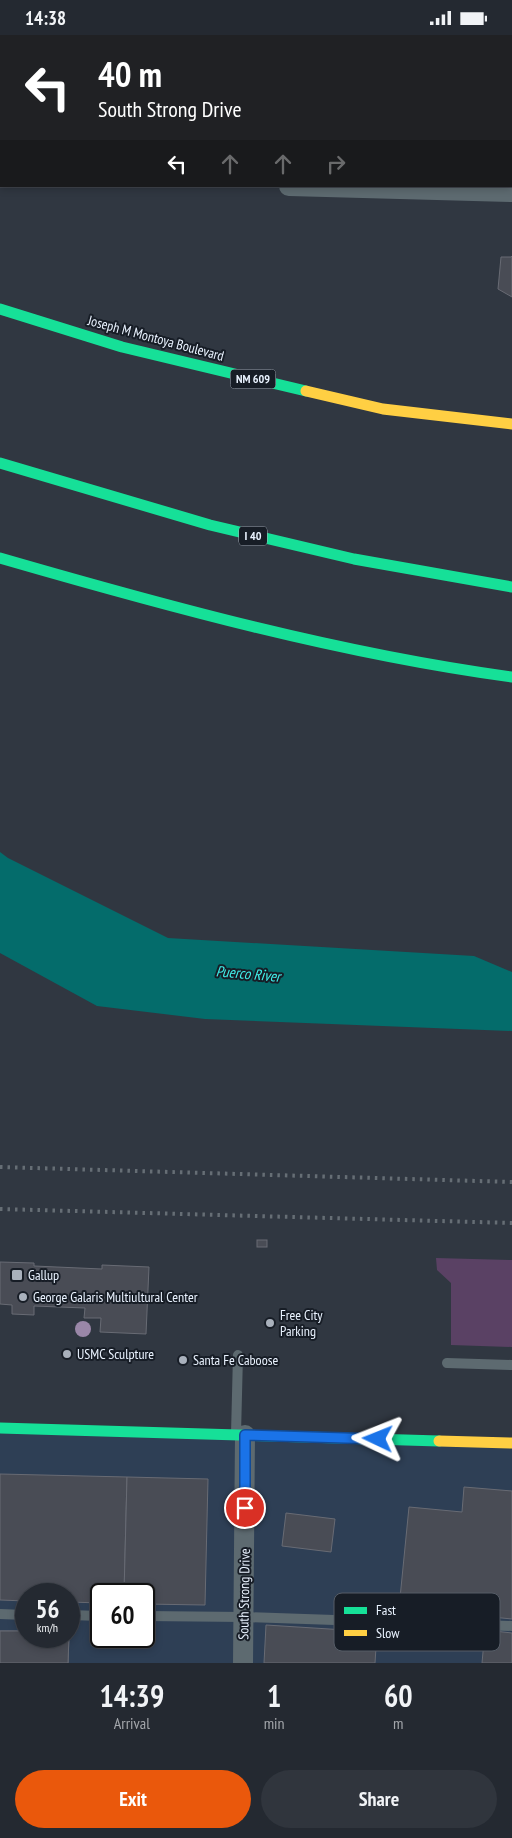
<!DOCTYPE html>
<html lang="en">
<head>
<meta charset="utf-8">
<style>
  :root { --surface:#242931; --page:#30353d; --text:#f1f3f6; --muted:#a3a6ab; --line:#41454d; --accent:#ea580c }
  body { margin:0; font-family:"PT Sans Narrow",sans-serif; background:var(--page); color:var(--text); height:100vh; display:flex; flex-direction:column; font-size:19px; white-space:nowrap }
  * { box-sizing:border-box; margin:0 }
  p { font-size:16px; color:var(--muted) }
  .icon { flex:none; width:28px; height:28px; fill:none; stroke:currentColor; stroke-width:2; stroke-linecap:round; stroke-linejoin:round }
  .map { position:relative; height:1628px; overflow:hidden }
  .sheet { display:flex; flex-direction:column; background:var(--surface); flex:1 }
  .sheet>* { flex:none }
  .hud { position:absolute; left:0px; top:0px; width:512px; height:152px; box-shadow:0 2px 8px #0003,0 0 0 1px var(--line); background:#202124; color:#fff; overflow:hidden }
  .speed { position:absolute; left:15px; top:1548px; display:flex; gap:10px; font-size:25px; font-weight:700; text-align:center }
  .speed>* { display:grid; place-content:center; width:65px; height:65px; border-radius:50%; background:var(--surface); box-shadow:0 2px 8px #0003,0 0 0 1px var(--line); line-height:1 }
  .speed small { font-size:12px; font-weight:400 }
  .speed .limit { border:2px solid #111; border-radius:8px; background:#fff; color:#111 }
  .pin { position:absolute; display:grid; place-items:center; width:42px; height:42px; color:#fff; margin:-21px; border:2px solid #fff; border-radius:50%; box-shadow:0 1px 5px #0007 }
  .me { position:absolute; width:55px; margin:-28px; rotate:272deg; stroke-linejoin:round; filter:drop-shadow(0 0 4px #0008) }
  .turn { display:flex; align-items:center; gap:18px; height:105px; padding:0 15px; font-size:22px }
  .turn .icon { width:65px; height:65px; stroke-width:2.5 }
  .turn b { display:block; font-size:35px; line-height:42px }
  .lanes { display:flex; align-items:center; height:48px; padding:0 15px; background:#0003; justify-content:center; gap:25px; direction:ltr }
  .lanes .off { opacity:.35 }
  .eta { display:flex; justify-content:space-evenly; align-items:center; height:85px; text-align:center }
  .eta b { font-size:30px; font-weight:800; line-height:35px }
  .action { display:flex; gap:10px; margin-top:auto; padding:10px 15px }
  .action a { flex:1; height:58px; border-radius:30px; background:var(--accent); color:#fff; font-size:20px; font-weight:800; line-height:58px; text-align:center }
  .action a+a { background:var(--page); color:var(--text) }
  .status { display:flex; justify-content:space-between; align-items:center; height:35px; padding:0 25px; background:var(--surface); direction:ltr }
  .status svg { height:14px; fill:currentColor }
  .map>svg:first-child { display:block }
  .built { fill:#2e3f55; fill-rule:evenodd }
  .green { fill:#5a4164 }
  .water { fill:#046c6b }
  .building { fill:#494c55; stroke:#686b74 }
  .lines { fill:none; stroke-linecap:round; stroke-linejoin:round }
  .lane { stroke:#5d6a70; stroke-width:10 }
  .street { stroke:#5d6a70; stroke-width:20 }
  .fast { stroke:#16e098; stroke-width:11 }
  .slow { stroke:#ffcf43; stroke-width:11 }
  .rail { stroke:#666e75; stroke-width:4; stroke-dasharray:2.5 5; stroke-linecap:butt }
  .tree { fill:#9a87a8 }
  .route-casing { stroke:#114b97; stroke-width:12 }
  .route { stroke:#1a73e8; stroke-width:9 }
  .poi-dot { fill:#a9b1bc; stroke:#171d26; stroke-width:2 }
  .labels { text-anchor:middle; stroke-width:4; stroke-linejoin:round; paint-order:stroke }
  .shield { fill:#171d26; stroke:#abb3be; stroke-width:1 }
  .shield-label { font-size:12px; font-weight:bold; fill:#eaf3ff }
  .street-label { font-size:14px; fill:#eaf3ff; stroke:#171d26 }
  .poi-label { font-size:14px; fill:#eaf3ff; stroke:#171d26; text-anchor:start }
  .water-label { font-size:15px; font-style:italic; fill:#40f1ec; stroke:#171d26 }
  .key { fill:#171d26; stroke:#565d67; stroke-width:1 }
  .key-label { font-size:14px; fill:#eaf3ff }
</style>
</head>
<body>
<div class="status"><b>14:38</b><svg viewBox="0 0 49 12"><path d="M0 12V9h3v3zM5 12V6h3v6zM10 12V3h3v9zM15 12V0h3v12zM26 1h20v11H26zM47 4h2v5h-2z"/></svg></div>
<div class="map">
<svg width="512" height="1628" viewBox="0 0 512 1628">
  <rect width="100%" height="100%" fill="#303741"/>
  <path class="built" d="M0,1393L512,1408V1628H0ZM26,1559H69V1601H26ZM101,1559H144V1601H101Z"/>
  <path class="green" d="M436,1223L512,1225V1312L451,1310V1248L437,1235Z"/>
  <path class="water" d="M0,817L8,823L168,903L474,921L512,937V996L205,984L97,971L0,918Z"/>
  <g class="building">
    <path d="M0,0H41L1,1V85Z"/>
    <path d="M133,0H185L133,1Z"/>
    <path d="M209,0H257L261,1H209Z"/>
    <path d="M273,0H368L273,1Z"/>
    <path d="M511,29H512L511,121Z"/>
    <path d="M512,221V262L498,254L501,222H511Z"/>
    <rect x="257" y="1205" width="10" height="7"/>
    <path d="M0,1227L34,1228V1231L102,1234V1230L149,1232L146,1299L100,1297L101,1283H84L85,1273L34,1271V1280L12,1279V1270L0,1269Z"/>
    <path d="M0,1439L127,1442L124,1559H101V1568L69,1567V1559H26V1566L0,1565Z"/>
    <path d="M127,1442L208,1444L205,1570L144,1569V1559H124Z"/>
    <path d="M464,1452L512,1456V1584L399,1573L409,1472L462,1477Z"/>
    <path d="M286,1478L335,1484L331,1517L282,1511Z"/>
    <path d="M266,1590L377,1597L375,1628H264Z"/>
    <path d="M485,1595L512,1598V1628H482Z"/>
    <path d="M0,1596H26V1601H69L68,1628H0Z"/>
    <path d="M0,1596H26V1601H69L68,1628H0Z"/>
  </g>
  <g class="lines">
    <g class="lane">
      <path d="M447,1328L512,1330"/>
      <path d="M236,1399L238,1320"/>
      <path d="M0,1579L26,1580"/>
      <path d="M69,1580L101,1581"/>
      <path d="M144,1581L244,1582L512,1591"/>
    </g>
    <g class="street">
      <path d="M0,141H1"/>
      <path d="M289,151L512,157"/>
      <path d="M243,1628L245,1400"/>
    </g>
    <g class="fast">
      <path d="M0,274L122,312L306,356"/>
      <path d="M0,428L210,490L354,524L512,552"/>
      <path d="M0,523C166,571 341,619 512,642"/>
      <path d="M0,1393L439,1406"/>
    </g>
    <g class="slow">
      <path d="M306,356L383,374L512,389"/>
      <path d="M439,1406L512,1408"/>
    </g>
    <g class="rail">
      <path d="M0,1132L512,1147"/>
      <path d="M0,1174L512,1188"/>
    </g>
  </g>
  <circle class="tree" cx="83" cy="1294" r="8"/>
  <g class="lines">
    <defs>
      <path id="route" d="M245,1473V1400L378,1404"/>
    </defs>
    <use href="#route" class="route-casing"/>
    <use href="#route" class="route"/>
  </g>
  <g class="poi-dot">
    <rect x="11" y="1234" width="12" height="12" rx="2.5"/>
    <circle cx="23" cy="1262" r="5"/>
    <circle cx="270" cy="1288" r="5"/>
    <circle cx="67" cy="1319" r="5"/>
    <circle cx="183" cy="1325" r="5"/>
  </g>
  <g class="labels">
    <g class="shield">
      <rect x="230.5" y="334.5" width="45" height="19" rx="4"/>
      <rect x="239" y="491.5" width="28" height="19" rx="4"/>
    </g>
    <g class="shield-label">
      <text x="253" y="348">NM 609</text>
      <text x="253" y="505">I 40</text>
    </g>
    <g class="street-label">
      <text transform="translate(156 303) rotate(15)" y="5">Joseph M Montoya Boulevard</text>
      <text transform="translate(244 1559) rotate(-89)" y="5">South Strong Drive</text>
    </g>
    <g class="poi-label">
      <text x="28" y="1245">Gallup</text>
      <text x="33" y="1267">George Galaris Multiultural Center</text>
      <text x="280" y="1285">Free City<tspan x="280" dy="16">Parking</tspan></text>
      <text x="77" y="1324">USMC Sculpture</text>
      <text x="193" y="1330">Santa Fe Caboose</text>
    </g>
    <g class="water-label">
      <text transform="translate(248 939) rotate(5)" y="5">Puerco River</text>
    </g>
  </g>
  <rect x="334" y="1558" width="166" height="58" rx="8" class="key"/>
  <rect x="344" y="1572" width="23" height="7" fill="#16e098"/>
  <rect x="344" y="1595" width="23" height="6" fill="#ffcf43"/>
  <g class="key-label">
    <text x="376" y="1580">Fast</text>
    <text x="376" y="1603">Slow</text>
  </g>
</svg>
<div class="speed"><div>56<small>km/h</small></div><div class="limit">60</div></div>
<div class="pin" style="left:245px;top:1473px;background:#d93025"><svg class="icon" aria-label="arrive" viewBox="0 0 24 24"><path d="M6 21V4h12l-3 4 3 4H6"/></svg></div>
<svg class="me" style="left:378px;top:1404px" viewBox="-20 -20 40 40"><path d="M0-17L14 15 0 8-14 15z" fill="#1a73e8" stroke="#fff" stroke-width="4"/></svg>
<div class="hud">
<div class="turn"><svg class="icon" aria-label="left" viewBox="0 0 24 24"><path d="M17 20v-9H6M10 6l-5 5 5 5"/></svg><div><b>40 m</b>South Strong Drive</div></div>
<div class="lanes"><svg class="icon" aria-label="left" viewBox="0 0 24 24"><path d="M17 20v-9H6M10 6l-5 5 5 5"/></svg><svg class="icon off" aria-label="ahead" viewBox="0 0 24 24"><path d="M12 20V5M6 11l6-6 6 6"/></svg><svg class="icon off" aria-label="ahead" viewBox="0 0 24 24"><path d="M12 20V5M6 11l6-6 6 6"/></svg><svg class="icon off" aria-label="right" viewBox="0 0 24 24"><path d="M7 20v-9h11M14 6l5 5-5 5"/></svg></div>
</div>
</div>
<section class="sheet">
<div class="eta">
<div><b>14:39</b><p>Arrival</p></div>
<div><b>1</b><p>min</p></div>
<div><b>60</b><p>m</p></div>
</div>
<div class="action"><a>Exit</a><a>Share</a></div>
</section>
</body>
</html>
